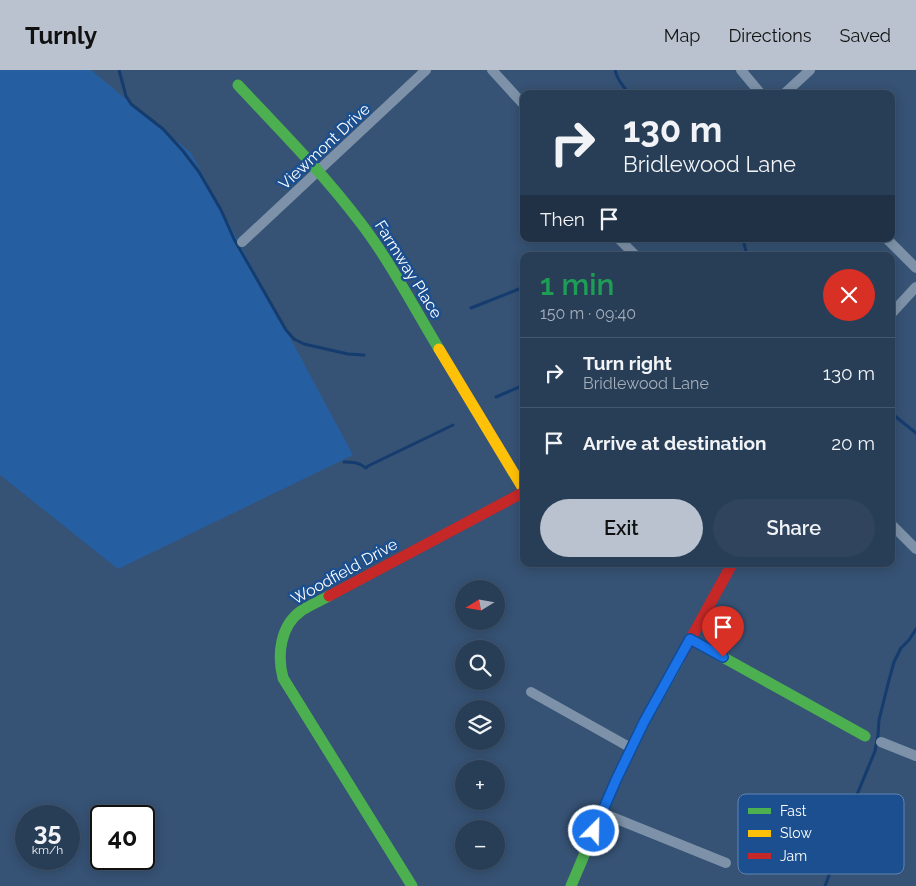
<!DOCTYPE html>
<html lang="en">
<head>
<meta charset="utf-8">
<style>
  :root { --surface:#283e57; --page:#30455d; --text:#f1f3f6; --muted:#a5aeba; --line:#44576d; --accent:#b9c2ce }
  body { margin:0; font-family:Raleway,sans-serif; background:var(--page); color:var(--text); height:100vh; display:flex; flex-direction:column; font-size:19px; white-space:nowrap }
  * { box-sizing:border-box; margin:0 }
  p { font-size:16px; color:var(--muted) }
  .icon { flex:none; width:28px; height:28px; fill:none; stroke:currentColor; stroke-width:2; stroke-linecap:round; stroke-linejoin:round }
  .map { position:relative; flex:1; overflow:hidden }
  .sheet { position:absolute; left:520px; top:182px; width:375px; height:315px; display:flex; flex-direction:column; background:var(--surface); border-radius:10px; box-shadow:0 2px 12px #0003,0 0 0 1px var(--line) }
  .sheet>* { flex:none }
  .guide { position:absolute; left:520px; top:20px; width:375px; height:152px; border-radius:10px; box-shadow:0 2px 12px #0003,0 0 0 1px var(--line); background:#283e57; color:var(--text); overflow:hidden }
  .needle { width:32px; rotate:259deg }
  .fabs { position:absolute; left:455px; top:510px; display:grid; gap:10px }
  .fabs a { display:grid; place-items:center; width:50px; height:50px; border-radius:50%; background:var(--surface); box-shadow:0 2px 12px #0003,0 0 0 1px var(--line); font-size:25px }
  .speed { position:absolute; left:15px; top:735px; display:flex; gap:10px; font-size:25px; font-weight:700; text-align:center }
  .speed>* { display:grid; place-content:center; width:65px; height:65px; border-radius:50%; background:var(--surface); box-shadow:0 2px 12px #0003,0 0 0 1px var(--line); line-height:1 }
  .speed small { font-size:12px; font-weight:400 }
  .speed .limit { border:2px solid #111; border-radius:8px; background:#fff; color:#111 }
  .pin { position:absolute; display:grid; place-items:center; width:42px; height:42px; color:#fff; margin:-51px -21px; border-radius:50% 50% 50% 0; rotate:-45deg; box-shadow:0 0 5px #0007 }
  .pin .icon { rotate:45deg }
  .me { position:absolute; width:55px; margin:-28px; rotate:23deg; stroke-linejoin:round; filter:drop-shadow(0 0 4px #0008) }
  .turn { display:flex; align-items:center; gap:18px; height:105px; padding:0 20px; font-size:22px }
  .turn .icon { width:65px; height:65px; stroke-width:2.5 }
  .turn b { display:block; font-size:35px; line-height:42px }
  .then { display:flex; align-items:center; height:48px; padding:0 20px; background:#0003; gap:10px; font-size:19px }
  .round { display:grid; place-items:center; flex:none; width:52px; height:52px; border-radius:26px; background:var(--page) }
  .overview { display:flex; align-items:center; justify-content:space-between; height:85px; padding:0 20px }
  h1 { font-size:30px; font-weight:600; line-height:38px; color:#1e9e55 }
  .action { display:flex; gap:10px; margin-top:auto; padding:10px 20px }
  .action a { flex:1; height:58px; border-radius:30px; background:var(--accent); color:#111; font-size:20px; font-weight:600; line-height:58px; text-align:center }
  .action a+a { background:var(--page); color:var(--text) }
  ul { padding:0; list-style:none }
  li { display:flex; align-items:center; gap:15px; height:70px; padding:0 20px; border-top:1px solid var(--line) }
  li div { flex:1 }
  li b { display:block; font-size:19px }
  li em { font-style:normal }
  header { display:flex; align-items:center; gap:30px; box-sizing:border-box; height:70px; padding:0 25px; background:var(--accent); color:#111 }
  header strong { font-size:24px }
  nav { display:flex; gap:28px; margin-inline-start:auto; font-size:18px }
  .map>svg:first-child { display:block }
  .green { fill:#265fa1 }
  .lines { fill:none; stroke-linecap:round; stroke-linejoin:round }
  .stream { stroke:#153c6e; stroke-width:3 }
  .street { stroke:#7d92a8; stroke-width:10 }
  .fast { stroke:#4caf50; stroke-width:11 }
  .slow { stroke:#ffc107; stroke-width:11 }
  .jam { stroke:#c62828; stroke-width:11 }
  .route-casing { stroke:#114b97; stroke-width:12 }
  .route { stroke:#1a73e8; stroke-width:9 }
  .labels { text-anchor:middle; stroke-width:5; stroke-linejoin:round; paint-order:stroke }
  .street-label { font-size:16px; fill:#fff; stroke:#1b4f8f }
  .key { fill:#1b4f8f; stroke:#5f84b1; stroke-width:1 }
  .key-label { font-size:14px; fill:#fff }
</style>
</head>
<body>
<header>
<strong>Turnly</strong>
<nav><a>Map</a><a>Directions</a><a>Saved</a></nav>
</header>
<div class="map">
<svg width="916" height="816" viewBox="0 0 916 816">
  <rect width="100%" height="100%" fill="#365274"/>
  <path class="green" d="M0,0H91L191,83L353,385L118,499L0,405Z"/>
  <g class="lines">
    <g class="stream">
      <path d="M119,0L126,26L131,34L163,59L183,81L199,102L221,140L234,169L286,260L294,269L304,274L348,284L364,285"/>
      <path d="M615,0C617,9 623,17 630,24"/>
      <path d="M743,169L747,186"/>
      <path d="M471,238L524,217"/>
      <path d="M496,327L524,315"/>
      <path d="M891,341L896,347L916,363"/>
      <path d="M344,392C352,392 359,392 366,398L368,396L453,355"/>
      <path d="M825,816L831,800L840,760L854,732L875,681L878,665L879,650L889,610L894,592L901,578L909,570L916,559"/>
    </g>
    <g class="street">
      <path d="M492,0L524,35"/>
      <path d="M741,0L761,24"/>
      <path d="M784,24L810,0"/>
      <path d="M619,169L636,186"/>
      <path d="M887,169L916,198"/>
      <path d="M242,172L426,0"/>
      <path d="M891,244L916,217"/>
      <path d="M891,454L916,479"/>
      <path d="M531,622L631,678"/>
      <path d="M881,672L916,686"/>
      <path d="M602,743L726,793"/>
    </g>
    <g class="fast">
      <path d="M238,15C280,60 323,103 360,152C390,191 413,236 439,279"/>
      <path d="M329,526C320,531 310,535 301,541C280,556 277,585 283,608L412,816"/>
      <path d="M690,569L865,666"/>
      <path d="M571,816L616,710L644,652L679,590"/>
    </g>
    <path class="slow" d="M439,279L524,420"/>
    <g class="jam">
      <path d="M329,526L524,422"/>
      <path d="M679,590L732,494"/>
    </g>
  </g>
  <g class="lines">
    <defs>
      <path id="route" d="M594,761L616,710L644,652L690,569L723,587"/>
    </defs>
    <use href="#route" class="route-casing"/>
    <use href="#route" class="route"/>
  </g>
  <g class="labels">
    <g class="street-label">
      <text transform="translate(324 76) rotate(-43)" y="6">Viewmont Drive</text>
      <text transform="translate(409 199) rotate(58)" y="6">Farmway Place</text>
      <text transform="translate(344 501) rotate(-29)" y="6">Woodfield Drive</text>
    </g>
  </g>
  <rect x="738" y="724" width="166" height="80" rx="8" class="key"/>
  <rect x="748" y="738" width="23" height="6" fill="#4caf50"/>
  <rect x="748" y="760" width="23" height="7" fill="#ffc107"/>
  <rect x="748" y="783" width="23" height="6" fill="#c62828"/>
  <g class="key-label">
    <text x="780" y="746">Fast</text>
    <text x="780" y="768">Slow</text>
    <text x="780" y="791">Jam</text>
  </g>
</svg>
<div class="fabs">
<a><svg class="needle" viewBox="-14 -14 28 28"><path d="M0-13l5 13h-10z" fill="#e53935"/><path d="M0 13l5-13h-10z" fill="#a5aeba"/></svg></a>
<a><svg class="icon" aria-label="search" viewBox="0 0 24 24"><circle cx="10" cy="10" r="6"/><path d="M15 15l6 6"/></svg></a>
<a><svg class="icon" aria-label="layers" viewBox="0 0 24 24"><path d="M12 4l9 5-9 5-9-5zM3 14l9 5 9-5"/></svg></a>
<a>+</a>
<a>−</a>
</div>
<div class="speed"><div>35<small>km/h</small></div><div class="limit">40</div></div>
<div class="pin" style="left:723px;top:587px;background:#d93025"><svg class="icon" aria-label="arrive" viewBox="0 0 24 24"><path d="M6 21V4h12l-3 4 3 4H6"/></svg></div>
<svg class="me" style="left:594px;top:761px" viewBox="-20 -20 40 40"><circle r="17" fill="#1a73e8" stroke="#fff" stroke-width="3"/><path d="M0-11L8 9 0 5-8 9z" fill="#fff"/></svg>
<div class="guide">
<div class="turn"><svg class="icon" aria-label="right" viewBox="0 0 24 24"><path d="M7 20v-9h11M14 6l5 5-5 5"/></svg><div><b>130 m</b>Bridlewood Lane</div></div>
<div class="then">Then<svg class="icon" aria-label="arrive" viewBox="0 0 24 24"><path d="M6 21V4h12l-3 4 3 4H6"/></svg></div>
</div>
<section class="sheet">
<div class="overview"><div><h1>1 min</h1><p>150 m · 09:40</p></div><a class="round" style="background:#d93025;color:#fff"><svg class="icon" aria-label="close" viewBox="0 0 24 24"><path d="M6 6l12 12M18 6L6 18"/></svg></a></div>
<ul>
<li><svg class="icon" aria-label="right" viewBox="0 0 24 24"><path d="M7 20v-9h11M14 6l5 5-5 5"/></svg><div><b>Turn right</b><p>Bridlewood Lane</p></div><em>130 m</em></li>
<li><svg class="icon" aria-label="arrive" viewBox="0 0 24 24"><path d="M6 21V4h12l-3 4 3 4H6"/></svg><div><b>Arrive at destination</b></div><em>20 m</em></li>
</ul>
<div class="action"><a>Exit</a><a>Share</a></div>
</section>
</div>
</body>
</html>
